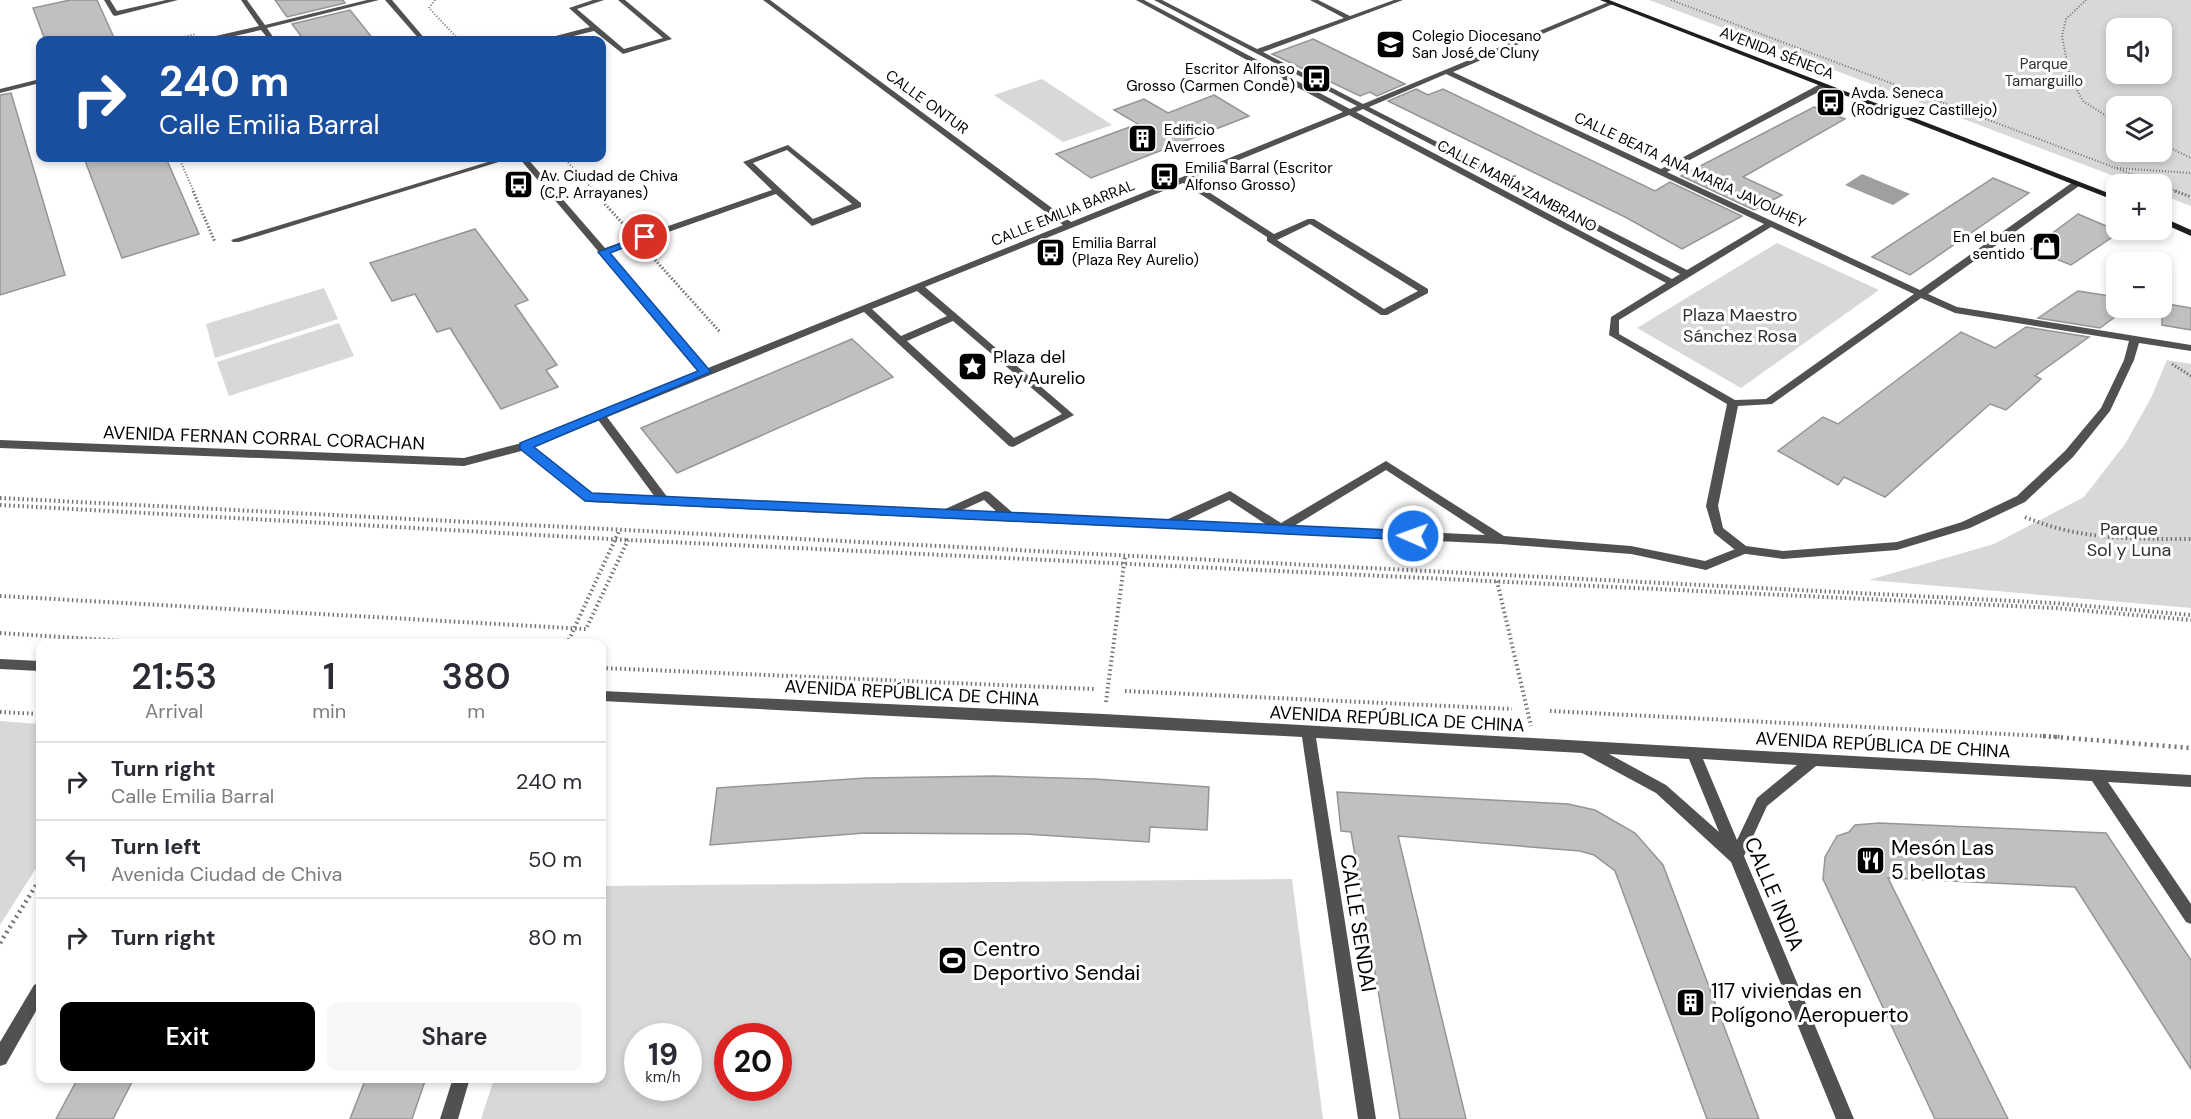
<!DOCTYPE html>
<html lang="en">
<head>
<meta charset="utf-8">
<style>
  :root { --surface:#fff; --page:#f7f7f7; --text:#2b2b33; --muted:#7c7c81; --line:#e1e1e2; --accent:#000 }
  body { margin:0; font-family:"DM Sans",sans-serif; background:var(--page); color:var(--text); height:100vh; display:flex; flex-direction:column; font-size:22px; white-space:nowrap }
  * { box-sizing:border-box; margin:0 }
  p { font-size:20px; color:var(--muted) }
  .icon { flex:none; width:33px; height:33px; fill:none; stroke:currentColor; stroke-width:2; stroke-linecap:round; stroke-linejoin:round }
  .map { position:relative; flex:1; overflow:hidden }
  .side { position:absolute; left:36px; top:639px; width:570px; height:444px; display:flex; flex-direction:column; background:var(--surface); border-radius:12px; box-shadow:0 3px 9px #0003 }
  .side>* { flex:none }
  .banner { position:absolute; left:36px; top:36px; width:570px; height:126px; border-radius:12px; box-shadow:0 3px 9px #0003; background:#1a4fa0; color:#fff; overflow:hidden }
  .tools { position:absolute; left:2106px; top:18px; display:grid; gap:12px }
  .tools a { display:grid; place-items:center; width:66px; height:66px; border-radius:12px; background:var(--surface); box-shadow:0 3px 9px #0003; font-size:30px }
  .speed { position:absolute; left:624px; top:1023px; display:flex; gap:12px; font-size:30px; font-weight:700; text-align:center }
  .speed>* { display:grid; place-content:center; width:78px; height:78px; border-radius:50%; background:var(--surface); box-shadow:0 3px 9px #0003; line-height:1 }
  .speed small { font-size:15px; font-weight:400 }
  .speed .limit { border:9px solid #d22; background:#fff; color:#111 }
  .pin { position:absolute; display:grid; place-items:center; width:51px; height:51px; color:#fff; margin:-26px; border:3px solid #fff; border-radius:50%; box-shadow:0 2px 6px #0007 }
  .me { position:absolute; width:66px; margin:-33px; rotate:272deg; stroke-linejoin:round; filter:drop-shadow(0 0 4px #0008) }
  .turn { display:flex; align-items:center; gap:21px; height:126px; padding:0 24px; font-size:27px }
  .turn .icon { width:78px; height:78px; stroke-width:2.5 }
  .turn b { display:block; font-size:42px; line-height:51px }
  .eta { display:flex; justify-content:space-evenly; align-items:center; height:102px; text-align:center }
  .eta b { font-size:36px; font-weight:600; line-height:42px }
  .action { display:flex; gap:12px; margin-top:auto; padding:12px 24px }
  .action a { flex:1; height:69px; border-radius:12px; background:var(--accent); color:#fff; font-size:24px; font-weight:600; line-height:69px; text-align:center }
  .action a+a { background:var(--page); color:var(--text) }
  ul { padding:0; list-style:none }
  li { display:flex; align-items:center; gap:18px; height:78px; padding:0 24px; border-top:2px solid var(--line) }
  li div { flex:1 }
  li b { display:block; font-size:22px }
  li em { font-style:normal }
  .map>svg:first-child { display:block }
  .green { fill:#d8d8d8; fill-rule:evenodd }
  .water { fill:#9f9f9f }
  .building { fill:#c0c0c0; stroke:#959595; stroke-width:1.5 }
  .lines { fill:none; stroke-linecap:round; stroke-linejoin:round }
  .path-far3 { stroke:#737373; stroke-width:2; stroke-dasharray:1 2; stroke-linecap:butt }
  .path-far2 { stroke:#737373; stroke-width:3; stroke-dasharray:1.5 2; stroke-linecap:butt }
  .path-far1 { stroke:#737373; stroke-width:4; stroke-dasharray:1.5 3; stroke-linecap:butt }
  .path { stroke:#737373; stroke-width:4.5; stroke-dasharray:2 4; stroke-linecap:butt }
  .lane { fill:#515151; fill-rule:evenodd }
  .street { fill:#515151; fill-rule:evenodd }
  .secondary { fill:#1e1e1e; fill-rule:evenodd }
  .route { fill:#1a73e8; stroke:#114b97; stroke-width:1.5 }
  .labels { text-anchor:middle; stroke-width:6; stroke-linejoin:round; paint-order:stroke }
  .far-poi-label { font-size:15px; fill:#000; stroke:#fff; text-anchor:start }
  .far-street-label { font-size:15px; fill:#000; stroke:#fff }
  .far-park-label { font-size:15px; fill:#2f2f2f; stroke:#fff }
  .park-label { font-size:18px; fill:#2f2f2f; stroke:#fff }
  .poi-label { font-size:18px; fill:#000; stroke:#fff; text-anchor:start }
  .street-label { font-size:18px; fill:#000; stroke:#fff }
  .near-poi-label { font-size:21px; fill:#000; stroke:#fff; text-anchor:start }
  .near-street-label { font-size:21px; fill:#000; stroke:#fff }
</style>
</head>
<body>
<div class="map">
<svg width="2191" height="1119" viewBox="0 0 2191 1119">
  <rect width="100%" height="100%" fill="#fff"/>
  <g class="green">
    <path d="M1649,0H2191V206L2162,195V184H2135ZM2116,28H2162V74H2116ZM2116,106H2162V152H2116Z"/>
    <path d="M1042,79L1112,125L1063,142L994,95Z"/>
    <path d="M1777,243L1879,290L1741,388L1637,328Z"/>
    <path d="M324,288L338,319L215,358L206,324Z"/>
    <path d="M339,323L354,356L229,396L217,362Z"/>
    <path d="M2167,360L2191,364V608L1869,580L1994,544L2084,497L2125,444L2151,398Z"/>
    <path d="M0,721L40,724V862L0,925Z"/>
    <path d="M1292,879L1323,1119H481L494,1079L602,1078V886ZM688,1036V1088H638V1036ZM778,1036V1088H728V1036Z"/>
  </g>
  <path class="water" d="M1862,174L1910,194L1893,205L1845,185Z"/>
  <g class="building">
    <path d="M70,0H97L115,40H45L33,8Z"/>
    <path d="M275,0H343L345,3L287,17Z"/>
    <path d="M350,10L374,40H304L292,24Z"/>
    <path d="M1313,39L1405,84L1377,96L1370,92L1360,96L1272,54Z"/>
    <path d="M1416,89L1428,95L1443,89L1655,191L1670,182L1742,216L1682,249L1627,218L1388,101Z"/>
    <path d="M11,93L65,275L0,295V95Z"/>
    <path d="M1214,95L1249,116L1091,178L1056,154L1138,124L1114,110L1144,99L1168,113Z"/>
    <path d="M1814,107L1845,119L1743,177L1782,195L1754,210L1681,176Z"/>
    <path d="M84,158H166L199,234L122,258Z"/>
    <path d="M1993,178L2029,193L1910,275L1872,257Z"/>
    <path d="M2078,214L2120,232L2071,265L2031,249Z"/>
    <path d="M475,229L528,300L515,305L557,365L546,370L558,387L501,409L450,328L437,332L415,294L392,301L370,263Z"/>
    <path d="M2078,291L2116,297V316L2100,328L2038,318Z"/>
    <path d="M2162,303L2191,308V330L2162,325Z"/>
    <path d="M2026,327L2089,337L2035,376L2041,379L2006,410L1990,404L1885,497L1844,477L1838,485L1778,451L1823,417L1838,424L1961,332L1995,348Z"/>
    <path d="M852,339L893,377L677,473L641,428Z"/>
    <path d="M994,776L1095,779L1209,787L1207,830L1150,827L1149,842L1025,834L865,833L710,845L717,788L866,778Z"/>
    <path d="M1337,792L1568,804L1595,810L1635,833L1663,865L1759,1119H1707L1615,871L1594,855L1580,851L1398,836L1466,1119H1400L1351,832L1341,831Z"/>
    <path d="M1879,823L2106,833L2191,960V1069L2075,887L1888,878L2008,1119H1935L1823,879L1825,857L1837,836L1849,832L1855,825Z"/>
    <path d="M78,1078H134L113,1119H56Z"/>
    <path d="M366,1078H426L412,1119H350Z"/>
  </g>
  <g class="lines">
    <g class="path-far3">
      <path d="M435,0L429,8L459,40"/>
      <path d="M1671,0L2158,184"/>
      <path d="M2086,0L2066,19L2062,36L2070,77L2083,101L2116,122"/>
      <path d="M170,40L196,34"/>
      <path d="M2162,144L2191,158"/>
      <path d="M179,158L194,192"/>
      <path d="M564,158L595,192"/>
      <path d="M2117,168L2191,173"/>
      <path d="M2162,186L2179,192"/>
    </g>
    <g class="path-far2">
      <path d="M193,191L215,242"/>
      <path d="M593,191L625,226"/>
      <path d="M2175,191L2191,197"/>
      <path d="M648,252L720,332"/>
      <path d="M2172,364L2191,376"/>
    </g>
    <g class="path-far1">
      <path d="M0,498L2053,603L2191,615"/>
      <path d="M0,505L628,540"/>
      <path d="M2025,517C2079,540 2133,539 2191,539"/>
      <path d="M1497,581L1531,726"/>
      <path d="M0,596L586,629L628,540L2055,608L2191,620"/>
      <path d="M0,633L169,644"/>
      <path d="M567,644L619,531"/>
      <path d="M602,668L1094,689"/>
      <path d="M1125,691L1512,709"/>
      <path d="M1106,702L1125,557"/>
      <path d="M1550,711L2062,737"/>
      <path d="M0,712L40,714"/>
    </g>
    <g class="path">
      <path d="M2043,736L2191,748"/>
      <path d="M0,943L40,879"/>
    </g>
    <path class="lane" d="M600,412L604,413L668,498L943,510L985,491L989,492L1013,513L1166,520L1230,491L1281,523L1386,461L1504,536L1631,546L1705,561L1743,546L1749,550L1747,553L1706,570L1631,554L1501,544L589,502L585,501L520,446L525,442L529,443L592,494L655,497L596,417L595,415ZM1386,470L1485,535L1294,526ZM984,500L998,513L960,511ZM1229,500L1267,525L1185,521Z"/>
    <g class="street">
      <path d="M104,0H110L117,11L166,0H178L115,16L113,15Z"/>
      <path d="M241,0H247L265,25L367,0H379L267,28L275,40H269L261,30L217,40H207V38L259,26Z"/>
      <path d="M385,0H392L426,40H420Z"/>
      <path d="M593,0H604L577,9L624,49L663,38L618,0H625L672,39L623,54L594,31L557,40H548V38L590,27L569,8Z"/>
      <path d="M763,0H770L1071,222L1343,112L1136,0H1144L1350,109L1357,106L1154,0H1162L1257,49L1344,18L1310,0H1318L1350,16L1394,0H1403L1263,52L1363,104L1611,1L1613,2V4L1453,72L1661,169L1820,84H1826V88L1667,172L1920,290L2073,182H2079V186L1928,294L1957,307L2191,345V351L2139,343L2134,360L2110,411L2073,457L2025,502L1970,528L1897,550L1783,559L1739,553L1714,533L1706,506L1727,404L1609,335L1611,317L1666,283L1349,115L1190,180L1274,234L1308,219H1314L1428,289V293L1387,315H1381L1267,241V237L1183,183L925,287L1074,415L1013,447L1009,446L864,312L529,449L464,466L0,448V440L464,458L522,443L700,371L519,158H527L605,248L772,190L743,162L788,145L861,203V207L812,226L776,194L609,253L708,368L1063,225ZM1446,74L1764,224L1687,270L1369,107ZM1363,109L1680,274L1672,279L1356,112ZM787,150L852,204L813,219L753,163ZM1310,224L1418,291L1384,309L1277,240ZM1771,227L1914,294L1766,399L1735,400L1619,334V320ZM917,291L947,316L901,336L872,309ZM1921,298L1955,313L2129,341L2124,360L2101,408L2065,451L2017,496L1962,522L1897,542L1783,551L1746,546L1723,528L1718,506L1738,406L1772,404ZM953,321L1062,414L1014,438L907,341Z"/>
      <path d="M40,79V83L0,93V89Z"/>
      <path d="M501,158H512L239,242H233L231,240Z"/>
      <path d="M0,659L40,661V671L0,669Z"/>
      <path d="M602,691L1104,714L2191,775V787L2108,782L2191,904V924L2186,922L2092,781L1816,766L1767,806L1744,856L1854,1119H1836L1731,862L1656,793L1582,753L1316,738L1376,1119H1358L1302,737L602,701ZM1609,754L1689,759L1719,832L1666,785ZM1703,759L1797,765L1757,798L1737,840Z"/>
      <path d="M40,982V1004L6,1064L0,1066V1042L34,985Z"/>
      <path d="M453,1078H470L458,1119H440Z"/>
    </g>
    <g class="secondary">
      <path d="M1600,0H1609L2116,196V201Z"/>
      <path d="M2162,217L2191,230V236L2162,223Z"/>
    </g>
  </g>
  <path class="route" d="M642,235L651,237L610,253L711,372L534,447L592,493L1413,531L1420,536L1413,540L585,501L520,449V443L698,371L598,252Z"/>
  <defs>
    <symbol id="school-square" viewBox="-11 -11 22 22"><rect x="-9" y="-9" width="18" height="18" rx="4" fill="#000" stroke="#fff"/><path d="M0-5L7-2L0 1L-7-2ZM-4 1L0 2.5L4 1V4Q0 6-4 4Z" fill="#fff"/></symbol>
    <symbol id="bus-square" viewBox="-11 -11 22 22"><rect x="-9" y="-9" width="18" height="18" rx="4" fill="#000" stroke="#fff"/><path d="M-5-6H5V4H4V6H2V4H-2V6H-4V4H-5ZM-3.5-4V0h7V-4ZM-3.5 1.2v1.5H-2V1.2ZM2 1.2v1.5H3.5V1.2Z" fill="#fff"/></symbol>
    <symbol id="building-square" viewBox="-11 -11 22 22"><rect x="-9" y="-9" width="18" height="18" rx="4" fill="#000" stroke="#fff"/><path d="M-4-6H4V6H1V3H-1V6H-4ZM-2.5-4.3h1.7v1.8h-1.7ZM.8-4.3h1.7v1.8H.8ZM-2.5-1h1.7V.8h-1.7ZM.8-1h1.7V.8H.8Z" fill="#fff"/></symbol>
    <symbol id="shop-square" viewBox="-11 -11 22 22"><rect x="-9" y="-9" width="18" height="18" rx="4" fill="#000" stroke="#fff"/><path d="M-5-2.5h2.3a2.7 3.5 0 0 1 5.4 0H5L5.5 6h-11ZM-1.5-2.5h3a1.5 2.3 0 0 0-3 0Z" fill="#fff"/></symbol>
    <symbol id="sight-square" viewBox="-11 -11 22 22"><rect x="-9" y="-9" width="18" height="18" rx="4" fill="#000" stroke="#fff"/><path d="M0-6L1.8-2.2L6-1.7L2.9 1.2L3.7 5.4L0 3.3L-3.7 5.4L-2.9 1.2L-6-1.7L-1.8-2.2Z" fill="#fff"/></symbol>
    <symbol id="restaurant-square" viewBox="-11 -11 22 22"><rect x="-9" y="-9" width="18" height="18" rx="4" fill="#000" stroke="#fff"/><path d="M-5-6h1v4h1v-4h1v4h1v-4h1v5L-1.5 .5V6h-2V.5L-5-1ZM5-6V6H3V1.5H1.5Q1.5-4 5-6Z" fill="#fff"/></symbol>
    <symbol id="stadium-square" viewBox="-11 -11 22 22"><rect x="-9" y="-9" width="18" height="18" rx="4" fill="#000" stroke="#fff"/><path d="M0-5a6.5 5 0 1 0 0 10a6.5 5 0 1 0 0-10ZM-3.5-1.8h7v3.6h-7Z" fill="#fff"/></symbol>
  </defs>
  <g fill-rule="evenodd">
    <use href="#school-square" x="1374" y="28" width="33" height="33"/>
    <use href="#bus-square" x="1300" y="62" width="33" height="33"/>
    <use href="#bus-square" x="1814" y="86" width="33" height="33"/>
    <use href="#building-square" x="1126" y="122" width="33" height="33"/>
    <use href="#bus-square" x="1148" y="160" width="33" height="33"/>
    <use href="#bus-square" x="502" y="168" width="33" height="33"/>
    <use href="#shop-square" x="2030" y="230" width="33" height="33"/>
    <use href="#bus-square" x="1034" y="236" width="33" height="33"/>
    <use href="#sight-square" x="956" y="350" width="33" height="33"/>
    <use href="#restaurant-square" x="1854" y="844" width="33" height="33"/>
    <use href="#stadium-square" x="936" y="944" width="33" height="33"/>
    <use href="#building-square" x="1674" y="986" width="33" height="33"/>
  </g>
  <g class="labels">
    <g class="far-poi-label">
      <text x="1412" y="41">Colegio Diocesano<tspan x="1412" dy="17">San José de Cluny</tspan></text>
      <text x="1295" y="74" text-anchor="end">Escritor Alfonso<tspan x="1295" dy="17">Grosso (Carmen Conde)</tspan></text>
      <text x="1851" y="98">Avda. Seneca<tspan x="1851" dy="17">(Rodriguez Castillejo)</tspan></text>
      <text x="1164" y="135">Edificio<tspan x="1164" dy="17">Averroes</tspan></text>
      <text x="1185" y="173">Emilia Barral (Escritor<tspan x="1185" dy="17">Alfonso Grosso)</tspan></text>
      <text x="540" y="181">Av. Ciudad de Chiva<tspan x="540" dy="17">(C.P. Arrayanes)</tspan></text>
      <text x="2025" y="242" text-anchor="end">En el buen<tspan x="2025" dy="17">sentido</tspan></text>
      <text x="1072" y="248">Emilia Barral<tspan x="1072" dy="17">(Plaza Rey Aurelio)</tspan></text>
    </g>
    <g class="far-street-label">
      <text transform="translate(1777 53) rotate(21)" y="5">AVENIDA SÉNECA</text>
      <text transform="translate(927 102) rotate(36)" y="5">CALLE ONTUR</text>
      <text transform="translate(1690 170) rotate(25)" y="5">CALLE BEATA ANA MARÍA JAVOUHEY</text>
      <text transform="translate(1517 186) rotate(28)" y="5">CALLE MARÍA ZAMBRANO</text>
      <text transform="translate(1063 213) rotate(-22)" y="5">CALLE EMILIA BARRAL</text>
    </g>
    <g class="far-park-label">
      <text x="2044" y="69">Parque<tspan x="2044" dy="17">Tamarguillo</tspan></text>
    </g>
    <g class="park-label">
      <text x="1740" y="321">Plaza Maestro<tspan x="1740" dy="21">Sánchez Rosa</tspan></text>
      <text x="2129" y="535">Parque<tspan x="2129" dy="21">Sol y Luna</tspan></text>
    </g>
    <g class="poi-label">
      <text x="993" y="363">Plaza del<tspan x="993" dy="21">Rey Aurelio</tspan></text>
    </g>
    <g class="street-label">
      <text transform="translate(264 438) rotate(2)" y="6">AVENIDA FERNAN CORRAL CORACHAN</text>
      <text transform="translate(912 693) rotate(3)" y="6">AVENIDA REPÚBLICA DE CHINA</text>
      <text transform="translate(1397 719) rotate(3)" y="6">AVENIDA REPÚBLICA DE CHINA</text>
      <text transform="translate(1883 745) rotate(3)" y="6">AVENIDA REPÚBLICA DE CHINA</text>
    </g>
    <g class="near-poi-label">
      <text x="1891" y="855">Mesón Las<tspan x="1891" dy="24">5 bellotas</tspan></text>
      <text x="973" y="956">Centro<tspan x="973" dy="24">Deportivo Sendai</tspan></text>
      <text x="1711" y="998">117 viviendas en<tspan x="1711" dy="24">Polígono Aeropuerto</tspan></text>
    </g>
    <g class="near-street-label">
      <text transform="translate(1774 894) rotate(67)" y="7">CALLE INDIA</text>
      <text transform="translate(1358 923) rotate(81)" y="7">CALLE SENDAI</text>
    </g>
  </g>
</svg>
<div class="tools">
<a><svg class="icon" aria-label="sound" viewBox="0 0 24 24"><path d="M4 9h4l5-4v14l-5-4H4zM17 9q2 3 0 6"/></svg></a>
<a><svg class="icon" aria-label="layers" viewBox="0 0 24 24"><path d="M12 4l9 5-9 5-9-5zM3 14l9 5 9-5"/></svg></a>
<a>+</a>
<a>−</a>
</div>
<div class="speed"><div>19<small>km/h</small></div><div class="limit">20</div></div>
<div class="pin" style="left:645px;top:237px;background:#d93025"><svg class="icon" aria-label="arrive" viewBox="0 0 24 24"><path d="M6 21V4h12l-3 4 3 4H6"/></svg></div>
<svg class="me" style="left:1413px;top:536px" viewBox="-20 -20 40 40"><circle r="17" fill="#1a73e8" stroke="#fff" stroke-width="3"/><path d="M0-11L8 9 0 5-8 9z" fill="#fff"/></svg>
<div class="banner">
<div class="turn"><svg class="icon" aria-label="right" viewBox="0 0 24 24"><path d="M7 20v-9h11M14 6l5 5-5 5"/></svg><div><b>240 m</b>Calle Emilia Barral</div></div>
</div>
<section class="side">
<div class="eta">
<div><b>21:53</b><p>Arrival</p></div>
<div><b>1</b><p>min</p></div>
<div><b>380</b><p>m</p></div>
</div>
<ul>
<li><svg class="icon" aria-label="right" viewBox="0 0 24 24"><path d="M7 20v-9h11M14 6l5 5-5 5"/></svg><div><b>Turn right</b><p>Calle Emilia Barral</p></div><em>240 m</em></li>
<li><svg class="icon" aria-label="left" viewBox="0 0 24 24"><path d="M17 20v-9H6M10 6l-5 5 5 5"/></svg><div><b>Turn left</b><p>Avenida Ciudad de Chiva</p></div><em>50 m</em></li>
<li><svg class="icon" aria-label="right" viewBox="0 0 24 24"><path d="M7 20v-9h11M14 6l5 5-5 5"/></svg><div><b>Turn right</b></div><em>80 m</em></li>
</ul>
<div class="action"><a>Exit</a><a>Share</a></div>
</section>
</div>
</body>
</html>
